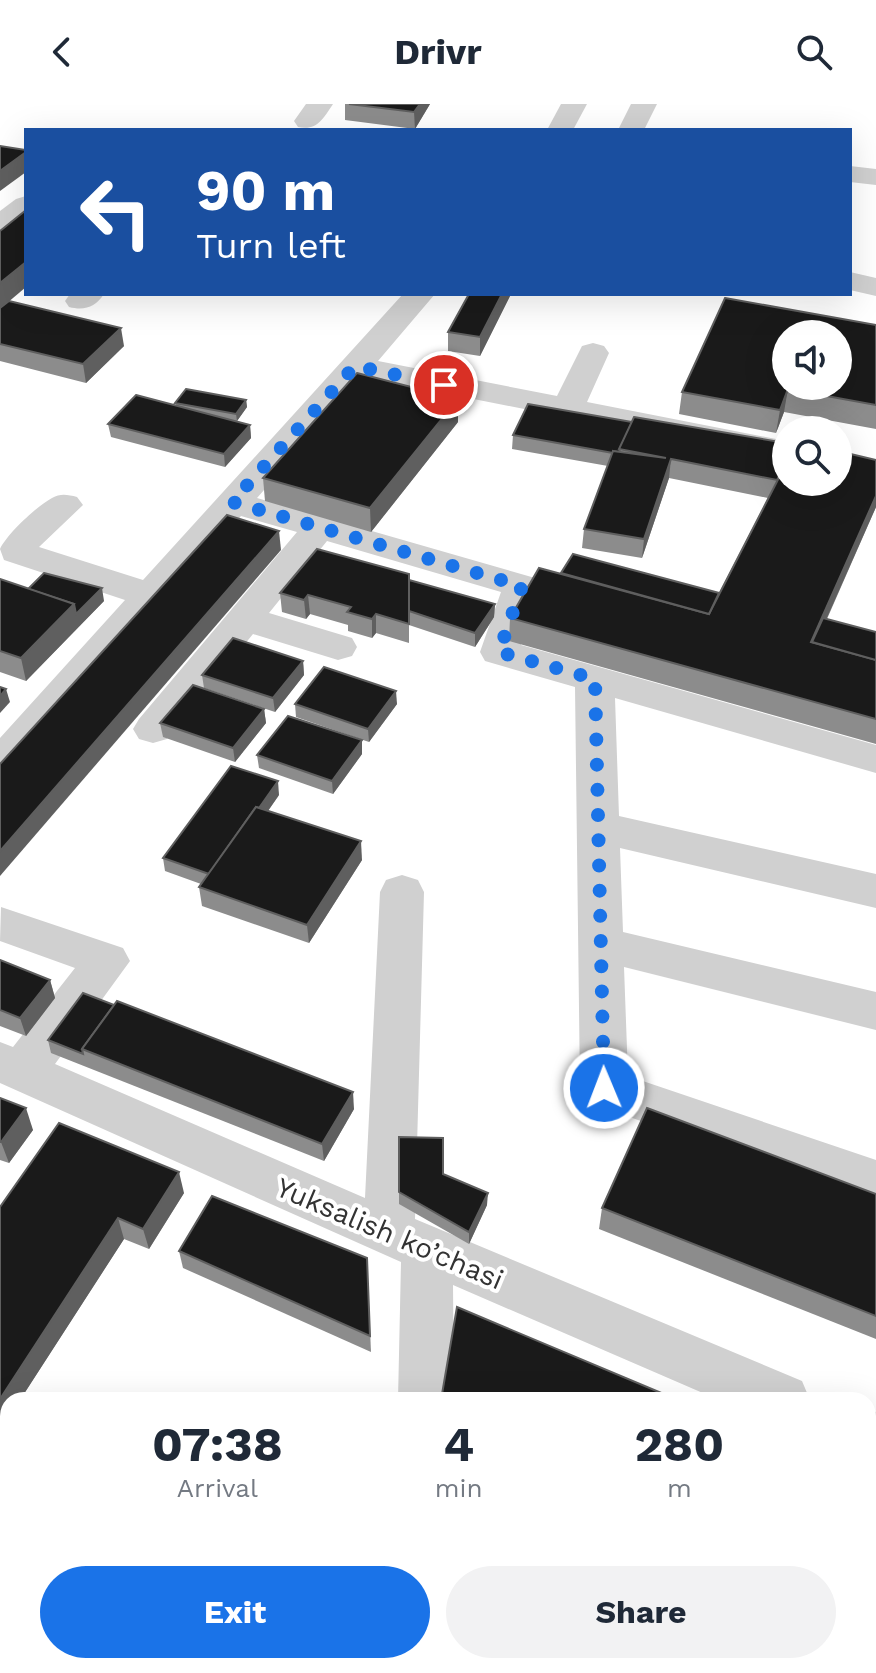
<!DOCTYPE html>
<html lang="en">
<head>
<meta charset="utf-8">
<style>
  :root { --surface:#fff; --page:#f2f2f3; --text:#1f2937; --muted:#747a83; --accent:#1a73e8 }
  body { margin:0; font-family:"Work Sans",sans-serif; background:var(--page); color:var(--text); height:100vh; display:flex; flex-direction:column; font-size:30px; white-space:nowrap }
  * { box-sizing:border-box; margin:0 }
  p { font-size:26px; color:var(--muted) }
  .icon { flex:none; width:44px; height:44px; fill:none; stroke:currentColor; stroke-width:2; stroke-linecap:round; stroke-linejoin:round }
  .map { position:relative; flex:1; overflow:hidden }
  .panel { position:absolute; left:0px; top:1288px; width:876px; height:282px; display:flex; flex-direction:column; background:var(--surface); border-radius:24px 24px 0 0; box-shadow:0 8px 32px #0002 }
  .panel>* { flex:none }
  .hud { position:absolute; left:24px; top:24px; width:828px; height:168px; border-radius:0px; box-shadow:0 8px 32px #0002; background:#1a4fa0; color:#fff; overflow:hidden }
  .tools { position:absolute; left:772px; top:216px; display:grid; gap:16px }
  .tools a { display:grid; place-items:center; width:80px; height:80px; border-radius:50%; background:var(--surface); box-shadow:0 8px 32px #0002; font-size:40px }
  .pin { position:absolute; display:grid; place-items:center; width:68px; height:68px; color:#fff; margin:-34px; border:4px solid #fff; border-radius:50%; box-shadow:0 2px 8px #0007 }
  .me { position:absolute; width:88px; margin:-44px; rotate:359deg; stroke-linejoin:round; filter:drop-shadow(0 0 6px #0008) }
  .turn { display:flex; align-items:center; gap:28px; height:168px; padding:0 40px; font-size:36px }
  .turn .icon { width:104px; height:104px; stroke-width:2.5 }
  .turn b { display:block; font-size:56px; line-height:68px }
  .eta { display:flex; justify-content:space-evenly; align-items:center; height:136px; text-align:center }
  .eta b { font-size:48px; font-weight:700; line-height:56px }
  .action { display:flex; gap:16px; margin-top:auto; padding:16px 40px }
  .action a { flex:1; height:92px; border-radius:48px; background:var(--accent); color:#fff; font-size:32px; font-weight:700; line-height:92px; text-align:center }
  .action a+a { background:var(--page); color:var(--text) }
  header { display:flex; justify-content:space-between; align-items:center; height:104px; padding:0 40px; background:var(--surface); font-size:36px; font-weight:700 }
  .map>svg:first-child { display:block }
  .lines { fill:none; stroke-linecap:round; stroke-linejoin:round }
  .minor { fill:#d0d0d0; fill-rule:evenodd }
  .wall { fill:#8c8c8c }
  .shaded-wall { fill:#5f5f5f }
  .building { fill:#1a1a1a; stroke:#5f5f5f; stroke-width:2; fill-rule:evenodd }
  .route { stroke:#1a73e8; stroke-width:14; stroke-dasharray:0 25.2 }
  .labels { text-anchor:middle; stroke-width:8; stroke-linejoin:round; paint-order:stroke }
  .street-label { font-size:28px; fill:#333; stroke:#fff }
</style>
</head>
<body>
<header><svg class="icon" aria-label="back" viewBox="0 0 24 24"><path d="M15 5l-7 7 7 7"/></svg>Drivr<svg class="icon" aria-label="search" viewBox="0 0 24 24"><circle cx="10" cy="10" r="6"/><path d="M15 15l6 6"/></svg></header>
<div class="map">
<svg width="876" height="1569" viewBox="0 0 876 1569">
  <rect width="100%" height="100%" fill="#fff"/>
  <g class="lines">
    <g class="minor">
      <path d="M306,0H333C323,15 317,27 298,23L294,17Z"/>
      <path d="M561,0H587L573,26H547Z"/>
      <path d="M631,0H657L644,26H618Z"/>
      <path d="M850,62L876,65V81L850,78Z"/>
      <path d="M26,92V115L10,127L0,130V107L16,95Z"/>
      <path d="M850,168L876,174V192L850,186Z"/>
      <path d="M70,190H104C95,203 85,207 69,203L65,197Z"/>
      <path d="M403,190H435L378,257L557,292L582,242L593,239L604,242L609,249L587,298L786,337V357L363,273L257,394L535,474L541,482L521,541L876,641V669L615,594L619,712L876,770V804L620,744L623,828L876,888V926L624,863L628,972L876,1056V1100L587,998L580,984L575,583L485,557L480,548L501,488L327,437L269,509L352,534L357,543L352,552L338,556L253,530L167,635L153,639L139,635L133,625L139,615L297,428L241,412L15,670L0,675V634L125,496L4,456L0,445C7,430 37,402 52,394C61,389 68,391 77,393L83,401L39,443L143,476Z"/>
      <path d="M402,771L418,776L424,788L415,1115L802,1277L810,1296H719L453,1181L454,1296H398L401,1158L0,979V938L13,943L75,864L0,837L1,803L123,844L130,857L55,960L365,1094L380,788L386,776Z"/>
      <path d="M868,1305L876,1308V1363L868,1360Z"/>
      <rect x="393" y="1562" width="62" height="7"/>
      <path d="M502,1562H577L580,1569H505Z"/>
    </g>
  </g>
  <g class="wall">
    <path d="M345,0H430L415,25L345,16Z"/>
    <path d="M0,127L10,197L124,242L86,279L0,257Z"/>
    <path d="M469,190H511L480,252L448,247V228Z"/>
    <path d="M876,221V325L784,308L776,329L679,310L682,288Z"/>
    <path d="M246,296L247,303L237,317L250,321L251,334L225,363L111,333L108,320L176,301L175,299Z"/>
    <path d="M458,318L371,428L265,397L263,374Z"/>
    <path d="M632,318L876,356V403L827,515L876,528V640L509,537L510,514L561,469L719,489L768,394L669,374L642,454L582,444L584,425L608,362L512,345L513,331Z"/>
    <path d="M0,475L28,485L104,497L26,577L0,568Z"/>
    <path d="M409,476L495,500L494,513L475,543L409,521V539L376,529L372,534L348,527V521L310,510L306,515L282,508L280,489Z"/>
    <path d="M303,557L304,571L275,608L204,584L202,571Z"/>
    <path d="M295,600H397L369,638L296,613Z"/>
    <path d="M264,605L266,619L235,658L163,633L160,619Z"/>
    <path d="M362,636V650L333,690L259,664L257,651Z"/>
    <path d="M279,691L268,707L362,756L309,839L202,802L199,783L201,780L165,767L163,754Z"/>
    <path d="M0,856L50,876L55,894L26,932L0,922Z"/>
    <path d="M48,936L354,1005L324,1057L51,949Z"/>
    <path d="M0,994L33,1026L9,1059L0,1056Z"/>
    <path d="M399,1033L443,1070L487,1101L469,1140L399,1100Z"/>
    <path d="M184,1089L149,1145L124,1135L20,1296H8V1315L0,1327V1103Z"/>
    <path d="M876,1090V1235L599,1125L602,1104Z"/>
    <path d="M179,1147L367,1154L371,1248L183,1164Z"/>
    <path d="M868,1375L876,1379V1569H868L854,1562H868Z"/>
  </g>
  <g class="shaded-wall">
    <path d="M420,0H430L415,25L414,8Z"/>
    <path d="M26,48V68L0,87V67Z"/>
    <path d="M26,158V183L0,205V179Z"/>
    <path d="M502,190H511L480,252V233Z"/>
    <path d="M121,224L124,242L86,279L83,260Z"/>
    <path d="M788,285L784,308L776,329L780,306Z"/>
    <path d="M458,295V318L371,428L370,404Z"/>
    <path d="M246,296L247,303L237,317L236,310Z"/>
    <path d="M250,321L251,334L225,363L224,350Z"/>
    <path d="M671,355L669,374L642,454L644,435Z"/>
    <path d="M876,392V403L814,543L811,538Z"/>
    <path d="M279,427L281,446L0,772V747Z"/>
    <path d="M102,484L104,497L26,577L21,554L74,500Z"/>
    <path d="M308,491L310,510L306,515L304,496Z"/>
    <path d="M495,500L494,513L475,543V529Z"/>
    <path d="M376,510V529L372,534V515Z"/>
    <path d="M303,557L304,571L275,608L273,594Z"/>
    <path d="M6,585L10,598L0,609V592Z"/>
    <path d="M396,587L397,600L369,638L368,625Z"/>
    <path d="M264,605L266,619L235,658L233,644Z"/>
    <path d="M362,636V650L333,690L332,677Z"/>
    <path d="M278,677L279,691L214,784L212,771Z"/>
    <path d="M361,737L362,756L309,839L307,821Z"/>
    <path d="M50,876L55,894L26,932L20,914Z"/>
    <path d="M353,988L354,1005L324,1057L322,1040Z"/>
    <path d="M26,1004L33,1026L9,1059L1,1038Z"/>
    <path d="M179,1068L184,1089L149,1145L143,1125Z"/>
    <path d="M488,1089L487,1101L469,1140V1128Z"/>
    <path d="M118,1114L124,1135L20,1296H8V1315L0,1327V1295Z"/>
  </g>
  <g class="building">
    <path d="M349,0H420L414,8Z"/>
    <path d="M0,42L26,46V48L0,67Z"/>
    <path d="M26,106V158L0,179V127Z"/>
    <path d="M469,190H502L480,233L448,228Z"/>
    <path d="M725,194L876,221V301L788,285L780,306L682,288ZM786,230H838V282H786Z"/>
    <path d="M9,197L121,224L83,260L0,240V204Z"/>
    <path d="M357,269L458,295L370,404L263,374Z"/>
    <path d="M186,285L246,296L236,310L175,299Z"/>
    <path d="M136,291L250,321L224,350L108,320Z"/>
    <path d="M528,300L632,318L619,348L613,347V349L513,331Z"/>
    <path d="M634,313L786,339V360L777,376L671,355L644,435L584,425L613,347L666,354L619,345Z"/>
    <path d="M838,347L876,356V392L811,538L876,556V615L510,514L539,464L709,510L786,360V378H838Z"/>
    <path d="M227,411L279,427L0,747V660Z"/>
    <path d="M317,445L409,470V520L376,510L372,515L347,508L351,503L308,491L304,496L280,489Z"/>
    <path d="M573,450L719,489L709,510L561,469Z"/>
    <path d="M44,469L102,484L76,510L74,500L28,485Z"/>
    <path d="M0,475L74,500L21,554L0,547Z"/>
    <path d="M409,476L495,500L475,529L409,507Z"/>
    <path d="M823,514L876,528V556L812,538Z"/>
    <path d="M233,534L303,557L273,594L202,571Z"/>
    <path d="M324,563L396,587L368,625L295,600Z"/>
    <path d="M193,581L264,605L233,644L160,619Z"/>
    <path d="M0,583L6,585L0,592Z"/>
    <path d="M288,612L362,636L332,677L257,651Z"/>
    <path d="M231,662L278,677L259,704L256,703L209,770L163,754Z"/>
    <path d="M256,703L361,737L307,821L199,783Z"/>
    <path d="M0,856L50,876L20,914L0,906Z"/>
    <path d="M83,889L114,901L82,945L83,950L48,936Z"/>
    <path d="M117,897L353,988L322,1040L82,945Z"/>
    <path d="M0,994L26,1004L1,1038H0Z"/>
    <path d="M647,1004L876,1090V1212L602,1104Z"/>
    <path d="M59,1019L179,1068L143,1125L118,1114L0,1295V1103Z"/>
    <path d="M399,1033L443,1034V1070L488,1089L469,1128L399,1088Z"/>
    <path d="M212,1092L367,1154L370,1232L179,1147Z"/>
    <path d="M457,1203L678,1296H441Z"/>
    <path d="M868,1375L876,1379V1553L868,1549Z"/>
    <path d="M0,1523L8,1527L9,1562L5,1569H0Z"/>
    <path d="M12,1562H74L88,1569H8Z"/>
    <path d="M438,1562H515V1569H439Z"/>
  </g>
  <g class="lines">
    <path class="route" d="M444,281L355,262L232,398L522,482L499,548L595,575L604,984"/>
  </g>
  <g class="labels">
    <g class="street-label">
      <text transform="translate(390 1129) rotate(23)" y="10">Yuksalish ko’chasi</text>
    </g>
  </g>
</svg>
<div class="tools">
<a><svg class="icon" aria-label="sound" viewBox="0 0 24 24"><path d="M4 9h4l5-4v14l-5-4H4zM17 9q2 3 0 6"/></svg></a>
<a><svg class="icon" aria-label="search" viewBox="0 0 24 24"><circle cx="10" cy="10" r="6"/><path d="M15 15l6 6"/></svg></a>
</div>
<div class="pin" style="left:444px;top:281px;background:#d93025"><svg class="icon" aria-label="arrive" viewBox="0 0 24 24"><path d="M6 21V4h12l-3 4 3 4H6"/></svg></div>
<svg class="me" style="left:604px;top:984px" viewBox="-20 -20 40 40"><circle r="17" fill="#1a73e8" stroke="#fff" stroke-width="3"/><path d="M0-11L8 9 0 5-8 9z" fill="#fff"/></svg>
<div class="hud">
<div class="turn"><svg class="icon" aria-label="left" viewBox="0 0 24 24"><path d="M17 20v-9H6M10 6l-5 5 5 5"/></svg><div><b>90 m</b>Turn left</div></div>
</div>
<section class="panel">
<div class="eta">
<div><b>07:38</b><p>Arrival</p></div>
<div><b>4</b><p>min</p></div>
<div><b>280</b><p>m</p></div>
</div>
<div class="action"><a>Exit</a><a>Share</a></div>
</section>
</div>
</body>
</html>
